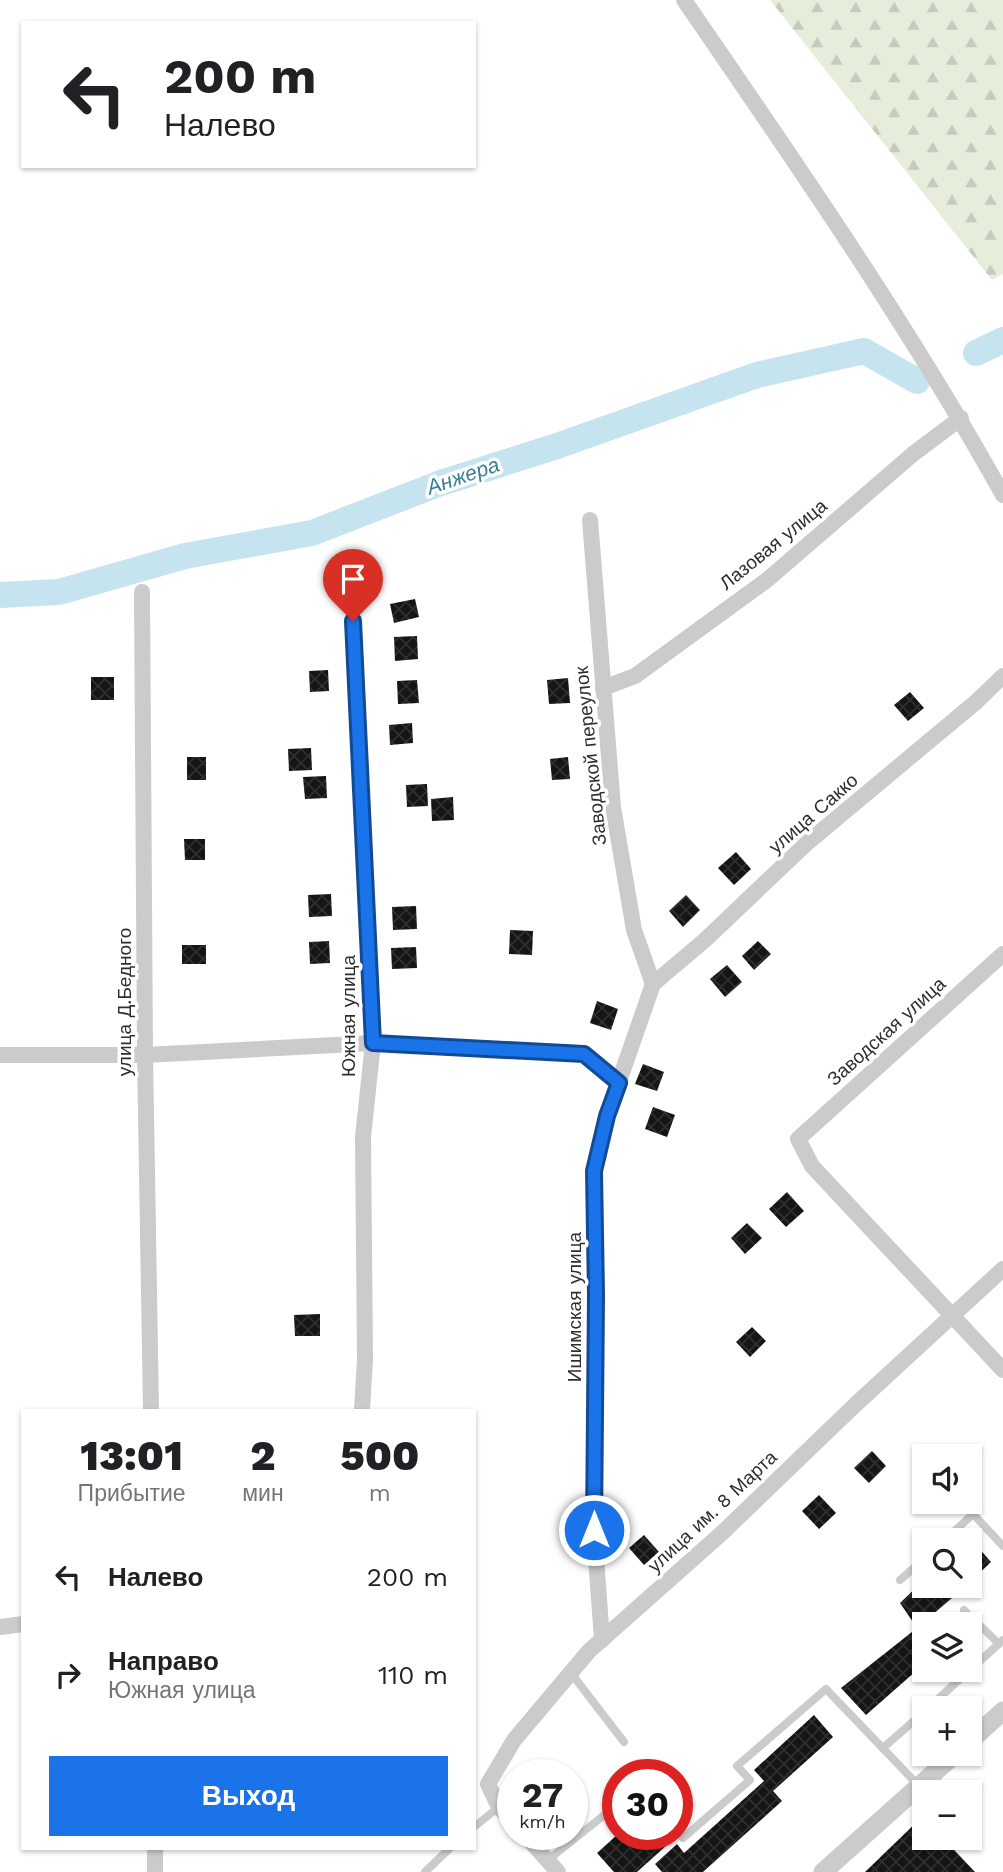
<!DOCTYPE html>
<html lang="ru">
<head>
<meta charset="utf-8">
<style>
  :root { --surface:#fff; --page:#f2f2f2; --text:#202124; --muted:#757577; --accent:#1a73e8 }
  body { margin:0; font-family:"Work Sans",sans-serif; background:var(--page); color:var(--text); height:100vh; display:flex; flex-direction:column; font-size:26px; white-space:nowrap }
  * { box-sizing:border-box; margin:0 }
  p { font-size:23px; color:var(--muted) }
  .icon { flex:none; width:38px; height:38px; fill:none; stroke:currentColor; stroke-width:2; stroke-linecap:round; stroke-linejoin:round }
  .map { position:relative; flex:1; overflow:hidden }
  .side { position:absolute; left:21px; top:1409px; width:455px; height:441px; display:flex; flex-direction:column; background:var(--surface); border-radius:0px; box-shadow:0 2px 5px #0004 }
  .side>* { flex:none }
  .banner { position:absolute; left:21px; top:21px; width:455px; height:147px; border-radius:0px; box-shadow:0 2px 5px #0004; background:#fff; color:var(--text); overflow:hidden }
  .buttons { position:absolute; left:912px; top:1444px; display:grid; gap:14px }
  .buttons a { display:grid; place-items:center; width:70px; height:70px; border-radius:0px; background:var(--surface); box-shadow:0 2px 5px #0004; font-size:35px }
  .speed { position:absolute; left:497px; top:1759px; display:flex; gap:14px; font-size:35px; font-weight:700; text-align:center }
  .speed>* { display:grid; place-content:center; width:91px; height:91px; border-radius:50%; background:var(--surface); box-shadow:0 2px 5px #0004; line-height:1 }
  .speed small { font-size:18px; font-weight:400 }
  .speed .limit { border:10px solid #d22; background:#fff; color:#111 }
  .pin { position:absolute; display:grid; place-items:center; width:60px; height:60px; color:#fff; margin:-72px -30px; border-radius:50% 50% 50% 0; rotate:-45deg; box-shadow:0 0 7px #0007 }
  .pin .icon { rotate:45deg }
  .me { position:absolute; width:77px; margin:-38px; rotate:0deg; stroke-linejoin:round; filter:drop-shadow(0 0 5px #0008) }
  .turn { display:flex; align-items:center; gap:24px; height:147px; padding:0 28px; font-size:32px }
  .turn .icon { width:91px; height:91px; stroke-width:2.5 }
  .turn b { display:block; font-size:49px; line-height:60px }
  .eta { display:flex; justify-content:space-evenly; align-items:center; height:119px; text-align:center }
  .eta b { font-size:42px; font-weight:800; line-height:49px }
  .button { display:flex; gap:14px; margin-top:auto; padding:14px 28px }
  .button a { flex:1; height:80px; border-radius:0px; background:var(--accent); color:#fff; font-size:28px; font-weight:800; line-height:80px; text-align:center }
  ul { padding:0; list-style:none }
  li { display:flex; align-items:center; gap:21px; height:98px; padding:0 28px }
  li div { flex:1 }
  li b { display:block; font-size:26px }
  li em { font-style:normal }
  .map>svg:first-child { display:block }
  .forest { fill:url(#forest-firs) }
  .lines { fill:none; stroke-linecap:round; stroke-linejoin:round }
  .river { stroke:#c5e4ef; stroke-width:26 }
  .building { fill:url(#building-cross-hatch) }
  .service { stroke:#cbcbcb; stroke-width:8 }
  .minor { stroke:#cbcbcb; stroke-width:16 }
  .tertiary { stroke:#cbcbcb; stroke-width:19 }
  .route-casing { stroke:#114b97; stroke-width:18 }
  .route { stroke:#1a73e8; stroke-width:12 }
  .labels { text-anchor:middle; stroke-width:7; stroke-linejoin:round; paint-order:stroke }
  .street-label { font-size:19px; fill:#2e2e2e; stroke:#fff }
  .water-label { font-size:21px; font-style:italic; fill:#357f97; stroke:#fff }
</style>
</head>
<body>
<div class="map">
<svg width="1003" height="1872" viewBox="0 0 1003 1872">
  <defs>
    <pattern id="forest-firs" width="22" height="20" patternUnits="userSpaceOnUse" patternTransform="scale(1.75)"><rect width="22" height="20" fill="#e7eddb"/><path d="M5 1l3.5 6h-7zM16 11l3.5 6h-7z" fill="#c6ccbc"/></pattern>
    <pattern id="building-cross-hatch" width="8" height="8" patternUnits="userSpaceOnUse" patternTransform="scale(1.75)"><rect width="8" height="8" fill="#151515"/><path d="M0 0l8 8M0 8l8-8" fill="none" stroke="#2f2f2f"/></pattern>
  </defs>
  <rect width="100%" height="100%" fill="#fff"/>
  <path class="forest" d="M770,0H1003V274L992,280Z"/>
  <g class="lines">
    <g class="river">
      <path d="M976,353L1003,340"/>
      <path d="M0,595L59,592L185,556L312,533L438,484L557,446L757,375L864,351L917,381"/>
    </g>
  </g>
  <g class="building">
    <path d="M415,599L419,617L394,623L390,604Z"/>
    <path d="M417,636L418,659L395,661L394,637Z"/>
    <path d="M328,670L329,691L310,692L309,671Z"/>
    <rect x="91" y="677" width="23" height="23"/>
    <path d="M568,678L570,703L549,704L547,680Z"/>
    <path d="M417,680L419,703L398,704L397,681Z"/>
    <path d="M910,692L924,708L908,721L894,705Z"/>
    <path d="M412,723L413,743L390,745L389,725Z"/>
    <path d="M311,748L312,770L289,771L288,749Z"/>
    <rect x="187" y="757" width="19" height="23"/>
    <path d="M568,757L570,779L552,780L550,759Z"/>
    <path d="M326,776L327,798L305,799L303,777Z"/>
    <path d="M427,784L428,806L407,807L406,785Z"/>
    <path d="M453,797L454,820L432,821L431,799Z"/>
    <path d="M184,839H205V860H185Z"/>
    <path d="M736,852L751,869L734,885L718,868Z"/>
    <path d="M331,894L332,916L309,917L308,895Z"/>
    <path d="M686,895L700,910L683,927L669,911Z"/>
    <path d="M416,906L417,929L393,930L392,907Z"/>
    <path d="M510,930L533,931L532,955L509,954Z"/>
    <path d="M329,941L330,963L310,964L309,942Z"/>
    <path d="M758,941L771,954L754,970L742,956Z"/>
    <rect x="182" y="945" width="24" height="19"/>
    <path d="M416,947L417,968L392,969L391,948Z"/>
    <path d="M727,965L742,982L725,997L710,979Z"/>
    <path d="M597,1001L618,1009L611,1030L590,1023Z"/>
    <path d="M643,1064L664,1072L657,1091L635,1084Z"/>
    <path d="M653,1107L675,1115L667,1137L645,1129Z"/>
    <path d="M787,1192L804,1211L786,1227L769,1209Z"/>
    <path d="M747,1223L762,1238L745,1254L731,1238Z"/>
    <path d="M320,1314V1336H295L294,1315Z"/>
    <path d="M752,1327L766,1341L750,1357L736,1342Z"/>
    <path d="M872,1451L886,1466L869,1483L854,1468Z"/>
    <path d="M819,1495L836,1513L819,1529L802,1511Z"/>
    <path d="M644,1535L659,1552L644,1565L629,1548Z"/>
    <path d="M970,1538L991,1562L970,1582Z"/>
    <path d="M924,1580V1586H966L917,1628L900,1603Z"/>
    <path d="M917,1628L924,1635V1664L866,1715L841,1688Z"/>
    <path d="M814,1715L833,1737L773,1791L782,1801L703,1872H662L655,1864L677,1844L684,1853L764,1781L754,1770Z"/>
    <path d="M924,1815V1838H943L975,1872H865Z"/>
    <path d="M618,1834H657L667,1845L637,1872H614L597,1853Z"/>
  </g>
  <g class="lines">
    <g class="service">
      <path d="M945,1540L973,1514L1003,1546"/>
      <path d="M900,1580L924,1559"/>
      <path d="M964,1610L999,1644"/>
      <path d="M571,1673L624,1742"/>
      <path d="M928,1708L1003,1640"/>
      <path d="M883,1748L924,1712"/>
      <path d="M474,1827L499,1807"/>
      <path d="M677,1832L683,1838L750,1780L737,1766L826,1689L919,1786"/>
      <path d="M548,1860L618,1804"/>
      <path d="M425,1872L450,1848"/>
    </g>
    <g class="minor">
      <path d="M684,0C795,162 907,323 1003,495"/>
      <path d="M590,520L613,807L634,930L653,984"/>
      <path d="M142,592L145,1055L151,1410"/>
      <path d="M353,621L373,1043L363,1137L365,1359L362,1410"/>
      <path d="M603,688L635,676L767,580L913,454L961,418"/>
      <path d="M1003,954L798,1139L812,1166L1003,1370"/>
      <path d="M653,984L705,940L807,843L976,702L1003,676"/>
      <path d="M0,1055H145L373,1043L584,1054L619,1083"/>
      <path d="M0,1627L23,1624"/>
      <path d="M602,1640L594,1530L596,1295L594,1171L607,1116L653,984"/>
      <path d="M513,1821L499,1807L488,1784L514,1740L589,1651L722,1533L855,1405L1003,1269"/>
      <path d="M524,1834L558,1872"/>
      <path d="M155,1848V1872"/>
    </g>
    <g class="tertiary">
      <path d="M970,1741L1003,1711"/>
      <path d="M823,1872L955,1754"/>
    </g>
  </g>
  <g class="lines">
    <defs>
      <path id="route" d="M353,621L373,1043L584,1054L619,1083L607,1116L594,1171L596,1295L594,1530"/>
    </defs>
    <use href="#route" class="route-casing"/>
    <use href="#route" class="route"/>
  </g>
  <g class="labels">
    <g class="street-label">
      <text transform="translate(773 544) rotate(-39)" y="7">Лазовая улица</text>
      <text transform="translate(590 756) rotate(-96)" y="7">Заводской переулок</text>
      <text transform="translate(813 813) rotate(-41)" y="7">улица Сакко</text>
      <text transform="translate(124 1002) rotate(-90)" y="7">улица Д.Бедного</text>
      <text transform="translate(348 1016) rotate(-90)" y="7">Южная улица</text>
      <text transform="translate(886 1031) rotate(-42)" y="7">Заводская улица</text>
      <text transform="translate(574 1307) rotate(-90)" y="7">Ишимская улица</text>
      <text transform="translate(712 1511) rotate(-43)" y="7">улица им. 8 Марта</text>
    </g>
    <g class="water-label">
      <text transform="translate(463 476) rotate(-19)" y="7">Анжера</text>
    </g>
  </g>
</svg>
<div class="buttons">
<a><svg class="icon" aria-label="sound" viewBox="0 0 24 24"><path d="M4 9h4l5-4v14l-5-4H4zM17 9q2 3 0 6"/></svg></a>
<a><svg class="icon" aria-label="search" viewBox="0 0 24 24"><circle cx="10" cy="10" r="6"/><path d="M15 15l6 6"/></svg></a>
<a><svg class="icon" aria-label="layers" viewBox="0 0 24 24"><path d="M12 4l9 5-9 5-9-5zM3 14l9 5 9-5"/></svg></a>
<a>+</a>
<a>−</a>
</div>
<div class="speed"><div>27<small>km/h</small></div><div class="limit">30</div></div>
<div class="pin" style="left:353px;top:621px;background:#d93025"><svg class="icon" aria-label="arrive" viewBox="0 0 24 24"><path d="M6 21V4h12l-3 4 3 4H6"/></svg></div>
<svg class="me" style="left:594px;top:1530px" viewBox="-20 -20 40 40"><circle r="17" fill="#1a73e8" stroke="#fff" stroke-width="3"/><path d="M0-11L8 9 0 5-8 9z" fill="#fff"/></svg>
<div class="banner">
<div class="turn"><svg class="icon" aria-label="left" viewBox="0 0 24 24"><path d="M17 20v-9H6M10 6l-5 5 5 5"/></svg><div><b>200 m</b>Налево</div></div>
</div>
<section class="side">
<div class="eta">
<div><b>13:01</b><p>Прибытие</p></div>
<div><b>2</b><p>мин</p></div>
<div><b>500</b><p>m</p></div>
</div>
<ul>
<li><svg class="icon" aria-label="left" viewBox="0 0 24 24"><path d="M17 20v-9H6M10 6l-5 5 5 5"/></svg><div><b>Налево</b></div><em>200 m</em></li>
<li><svg class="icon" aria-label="right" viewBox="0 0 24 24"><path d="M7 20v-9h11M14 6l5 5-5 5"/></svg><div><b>Направо</b><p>Южная улица</p></div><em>110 m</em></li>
</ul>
<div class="button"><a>Выход</a></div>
</section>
</div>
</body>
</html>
